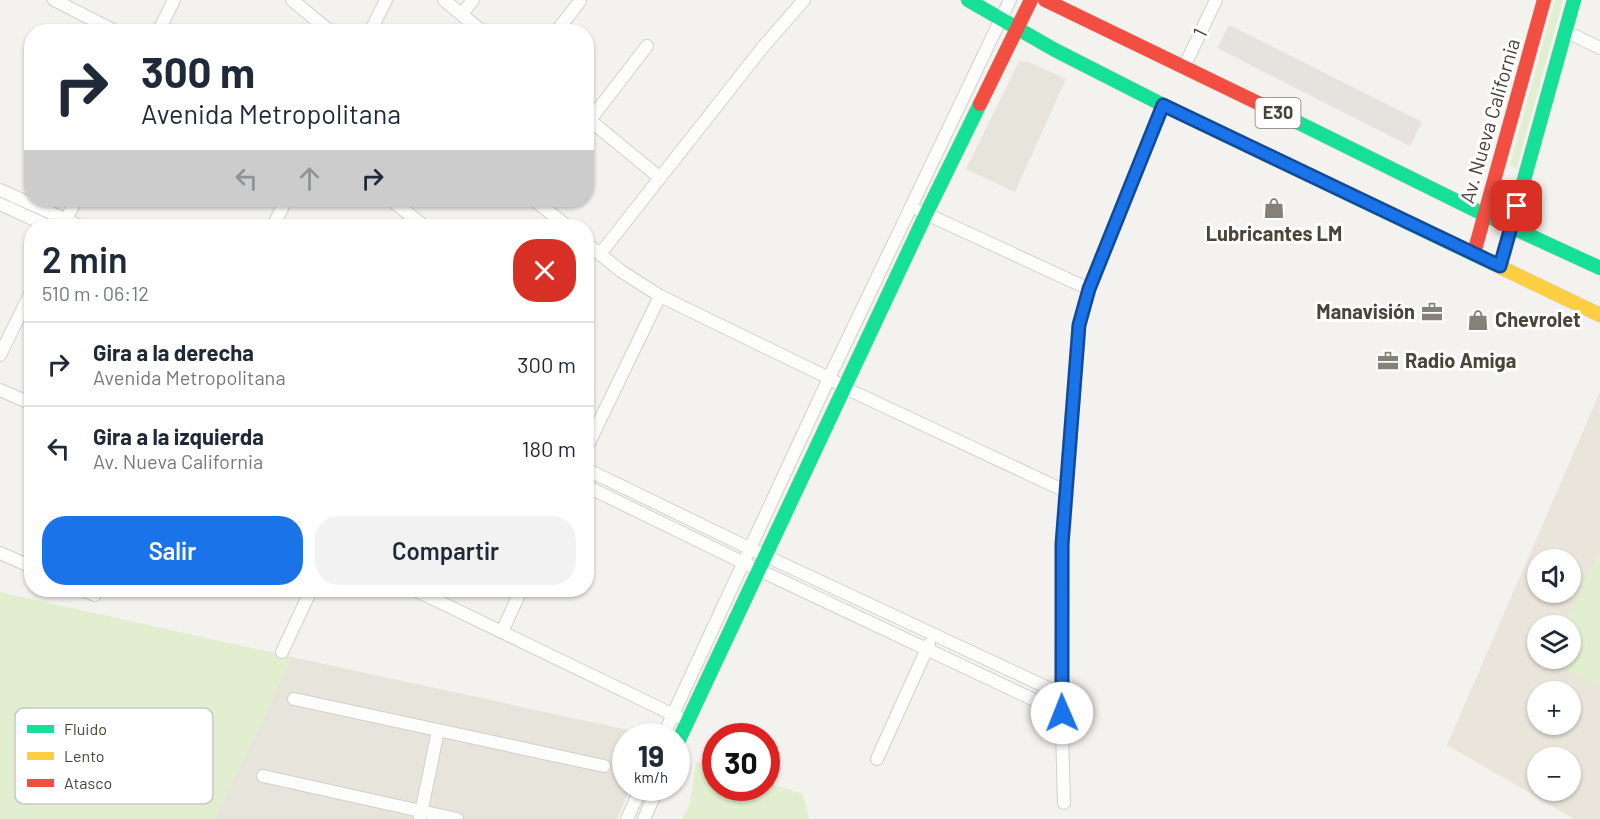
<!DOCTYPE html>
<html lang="es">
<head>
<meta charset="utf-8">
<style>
  :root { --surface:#fff; --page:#f2f2f3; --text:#1f2937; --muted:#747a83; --line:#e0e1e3; --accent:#1a73e8 }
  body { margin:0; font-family:Barlow,sans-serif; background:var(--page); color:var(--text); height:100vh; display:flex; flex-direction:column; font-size:22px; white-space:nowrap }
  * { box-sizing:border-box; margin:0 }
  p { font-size:20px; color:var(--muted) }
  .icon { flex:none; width:33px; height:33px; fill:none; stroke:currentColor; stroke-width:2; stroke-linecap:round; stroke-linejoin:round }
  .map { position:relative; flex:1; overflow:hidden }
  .panel { position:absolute; left:24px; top:219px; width:570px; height:378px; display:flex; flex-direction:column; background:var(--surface); border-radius:24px; box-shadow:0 2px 4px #0004 }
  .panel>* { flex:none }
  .guide { position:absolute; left:24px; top:24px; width:570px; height:183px; border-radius:24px; box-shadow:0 2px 4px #0004; background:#fff; color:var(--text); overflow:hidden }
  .controls { position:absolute; left:1527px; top:549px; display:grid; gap:12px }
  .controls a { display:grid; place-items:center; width:54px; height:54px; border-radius:50%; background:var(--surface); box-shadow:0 2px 4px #0004; font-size:30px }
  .speed { position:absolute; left:612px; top:723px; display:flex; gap:12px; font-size:30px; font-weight:700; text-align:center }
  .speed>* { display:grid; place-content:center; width:78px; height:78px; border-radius:50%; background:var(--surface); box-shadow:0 2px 4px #0004; line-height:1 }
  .speed small { font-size:15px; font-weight:400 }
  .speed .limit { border:9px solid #d22; background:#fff; color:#111 }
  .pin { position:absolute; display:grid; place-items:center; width:51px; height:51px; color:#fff; margin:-26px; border-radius:12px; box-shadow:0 3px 9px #0006 }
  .me { position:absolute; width:66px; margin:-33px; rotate:359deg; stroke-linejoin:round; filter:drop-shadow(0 0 4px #0008) }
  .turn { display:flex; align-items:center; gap:21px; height:126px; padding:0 18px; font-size:27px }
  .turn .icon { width:78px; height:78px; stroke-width:2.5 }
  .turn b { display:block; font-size:42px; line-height:51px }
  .lanes { display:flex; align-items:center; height:57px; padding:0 18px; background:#0003; justify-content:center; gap:30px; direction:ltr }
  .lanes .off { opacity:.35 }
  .round { display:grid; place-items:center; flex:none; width:63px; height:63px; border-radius:24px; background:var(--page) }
  .overview { display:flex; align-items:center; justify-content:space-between; height:102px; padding:0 18px }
  h1 { font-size:36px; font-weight:600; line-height:45px }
  .action { display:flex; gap:12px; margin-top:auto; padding:12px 18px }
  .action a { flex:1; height:69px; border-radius:24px; background:var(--accent); color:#fff; font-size:24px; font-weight:600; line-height:69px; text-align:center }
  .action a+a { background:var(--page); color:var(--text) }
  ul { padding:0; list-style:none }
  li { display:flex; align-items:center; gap:18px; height:84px; padding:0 18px; border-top:2px solid var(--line) }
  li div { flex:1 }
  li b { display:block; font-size:22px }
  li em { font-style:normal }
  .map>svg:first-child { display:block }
  .residential { fill:#e7e4dc }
  .education { fill:#eae5da; fill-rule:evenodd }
  .green { fill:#e1eecf }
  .parking { fill:#e6e3df }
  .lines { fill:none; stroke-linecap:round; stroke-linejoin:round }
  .street-casing { stroke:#d2d0cb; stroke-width:14 }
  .fast-casing { stroke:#d3cfc5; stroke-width:15 }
  .slow-casing { stroke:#d3cfc5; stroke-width:15 }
  .jam-casing { stroke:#d3cfc5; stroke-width:15 }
  .street { stroke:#fdfdfc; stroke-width:12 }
  .fast { stroke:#16e098; stroke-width:14 }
  .slow { stroke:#ffcf43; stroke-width:14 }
  .jam { stroke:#f24e42; stroke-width:14 }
  .route-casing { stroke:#114b97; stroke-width:15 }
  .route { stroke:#1a73e8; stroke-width:10 }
  .labels { text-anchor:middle; stroke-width:6; stroke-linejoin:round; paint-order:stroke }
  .shield { fill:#fff; stroke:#817c74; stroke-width:1.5 }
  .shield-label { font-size:18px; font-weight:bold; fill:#4b4439 }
  .street-label { font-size:20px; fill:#4b4439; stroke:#fff }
  .poi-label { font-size:20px; font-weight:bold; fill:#4b4439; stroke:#fff; text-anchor:start }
  .key { fill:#fff; stroke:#c9c7c4; stroke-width:1.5 }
  .key-label { font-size:16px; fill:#4b4439 }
</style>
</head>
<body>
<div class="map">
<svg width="1600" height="819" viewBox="0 0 1600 819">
  <rect width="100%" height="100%" fill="#f4f2ee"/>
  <g class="residential">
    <path d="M1019,61L1028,62L1066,79L1015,192L966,169Z"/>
    <path d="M292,657L651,735L650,736H626V788H630L617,819H215Z"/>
  </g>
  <path class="education" d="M1600,392V819H1574L1447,745ZM1538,560H1570V592H1538ZM1538,626H1570V658H1538ZM1538,692H1570V724H1538ZM1538,758H1570V790H1538Z"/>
  <g class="green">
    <path d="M1555,0H1563L1517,167L1514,168L1510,164Z"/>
    <path d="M1600,548V686L1546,659L1570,658V626L1563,625Z"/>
    <path d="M0,592L292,657L215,819H0Z"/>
    <path d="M696,762L715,768L716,788H766L767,783L803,794L809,819H682L690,803Z"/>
  </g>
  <path class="parking" d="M1229,25L1422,122L1410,146L1217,48Z"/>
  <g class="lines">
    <defs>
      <g id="street">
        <path d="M54,0L117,32"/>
        <path d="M292,0L331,32"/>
        <path d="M444,0L483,32"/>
        <path d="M462,14L473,0"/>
        <path d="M1565,31L1600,48"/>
        <path d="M158,32L174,0"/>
        <path d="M370,32L386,0"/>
        <path d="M556,32L580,1"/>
        <path d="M1184,67L1216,0"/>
        <path d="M586,117L659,177"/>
        <path d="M590,120L647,46"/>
        <path d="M0,190L80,226"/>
        <path d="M391,200L424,226"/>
        <path d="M534,200L567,226"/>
        <path d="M0,204L48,226"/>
        <path d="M920,211L1089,289"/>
        <path d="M63,225L76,200"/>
        <path d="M273,226L286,200"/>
        <path d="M586,243L621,271L660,296L829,378L845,388L1065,491"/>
        <path d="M600,254L763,47L804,0"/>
        <path d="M0,355L32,290"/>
        <path d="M0,390L32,404"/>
        <path d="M586,449L660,296"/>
        <path d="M586,469L751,549L1061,694"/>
        <path d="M586,486L744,563L1062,713"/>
        <path d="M0,553L32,567"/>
        <path d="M82,590L95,595L98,590"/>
        <path d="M415,590L678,717"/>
        <path d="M502,632L521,590"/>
        <path d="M282,652L311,590"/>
        <path d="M294,699L604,766"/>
        <path d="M663,736L829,378L1010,0"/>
        <path d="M877,759L929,644"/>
        <path d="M263,776L457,819"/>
        <path d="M1064,803L1061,694L1063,544L1079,325L1089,289L1163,105"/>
        <path d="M420,818L438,731"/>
        <path d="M627,819L641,788"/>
        <path d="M644,819L658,788"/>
      </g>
      <g id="fast">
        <path d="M968,0L1055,50L1163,105L1496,265"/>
        <path d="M1291,119L1485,215L1600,268"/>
        <path d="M1500,266L1574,0"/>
        <path d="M676,746L926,214L980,104"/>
      </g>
      <path id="slow" d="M1496,265L1600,315"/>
      <g id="jam">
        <path d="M1045,0L1291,119"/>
        <path d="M980,104L1031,0"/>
        <path d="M1474,253L1544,0"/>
      </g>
    </defs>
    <use href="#street" class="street-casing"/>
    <use href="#fast" class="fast-casing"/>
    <use href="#slow" class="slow-casing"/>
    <use href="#jam" class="jam-casing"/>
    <use href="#street" class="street"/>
    <use href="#fast" class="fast"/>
    <use href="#slow" class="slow"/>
    <use href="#jam" class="jam"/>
  </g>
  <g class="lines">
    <defs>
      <path id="route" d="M1062,713V544L1079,325L1089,289L1163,105L1500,266L1517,206"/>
    </defs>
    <use href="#route" class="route-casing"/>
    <use href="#route" class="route"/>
  </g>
  <defs>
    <symbol id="shop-bare" viewBox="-9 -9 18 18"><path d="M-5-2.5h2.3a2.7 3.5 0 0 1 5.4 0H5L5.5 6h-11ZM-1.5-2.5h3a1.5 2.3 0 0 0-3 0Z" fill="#868178" stroke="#fff" stroke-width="2.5" paint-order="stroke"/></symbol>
    <symbol id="office-bare" viewBox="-9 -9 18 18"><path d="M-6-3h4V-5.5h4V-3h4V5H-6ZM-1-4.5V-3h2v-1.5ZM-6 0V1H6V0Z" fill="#868178" stroke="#fff" stroke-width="2.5" paint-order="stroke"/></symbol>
  </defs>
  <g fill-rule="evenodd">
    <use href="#shop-bare" x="1259" y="193" width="30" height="30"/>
    <use href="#office-bare" x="1417" y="297" width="30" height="30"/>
    <use href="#shop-bare" x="1463" y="305" width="30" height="30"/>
    <use href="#office-bare" x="1373" y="346" width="30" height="30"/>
  </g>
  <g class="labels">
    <rect class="shield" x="1255.5" y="98" width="45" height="30" rx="4.5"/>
    <g class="shield-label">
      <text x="1278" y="119">E30</text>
    </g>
    <g class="street-label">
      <text transform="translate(1200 33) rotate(-64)" y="7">1</text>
      <text transform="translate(1490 121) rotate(-74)" y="7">Av. Nueva California</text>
    </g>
    <g class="poi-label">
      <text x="1274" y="241" text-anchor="middle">Lubricantes LM</text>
      <text x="1415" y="319" text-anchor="end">Manavisión</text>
      <text x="1495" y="327">Chevrolet</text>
      <text x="1405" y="368">Radio Amiga</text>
    </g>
  </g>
  <rect x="15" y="708" width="198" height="96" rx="9" class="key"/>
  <rect x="27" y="725" width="27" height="8" fill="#16e098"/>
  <rect x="27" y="752" width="27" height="8" fill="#ffcf43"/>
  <rect x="27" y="779" width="27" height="8" fill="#f24e42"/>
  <g class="key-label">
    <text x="64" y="735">Fluido</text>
    <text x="64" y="762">Lento</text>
    <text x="64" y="789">Atasco</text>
  </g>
</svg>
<div class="controls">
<a><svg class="icon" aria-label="sound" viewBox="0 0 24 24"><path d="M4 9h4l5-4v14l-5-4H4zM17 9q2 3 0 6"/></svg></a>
<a><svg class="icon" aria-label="layers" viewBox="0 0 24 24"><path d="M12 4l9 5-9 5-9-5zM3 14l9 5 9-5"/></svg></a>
<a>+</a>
<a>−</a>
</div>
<div class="speed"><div>19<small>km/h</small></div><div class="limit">30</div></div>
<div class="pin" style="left:1517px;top:206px;background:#d93025"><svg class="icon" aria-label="arrive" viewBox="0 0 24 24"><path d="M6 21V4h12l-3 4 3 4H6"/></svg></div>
<svg class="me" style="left:1062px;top:713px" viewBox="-20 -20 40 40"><circle r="19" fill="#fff"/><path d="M0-13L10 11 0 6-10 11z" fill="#1a73e8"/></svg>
<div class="guide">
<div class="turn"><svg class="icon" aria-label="right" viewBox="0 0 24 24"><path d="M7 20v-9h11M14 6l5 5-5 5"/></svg><div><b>300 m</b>Avenida Metropolitana</div></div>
<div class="lanes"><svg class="icon off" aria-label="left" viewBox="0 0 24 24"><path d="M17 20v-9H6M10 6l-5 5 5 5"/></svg><svg class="icon off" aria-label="ahead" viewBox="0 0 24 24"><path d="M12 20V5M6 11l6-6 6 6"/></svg><svg class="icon" aria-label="right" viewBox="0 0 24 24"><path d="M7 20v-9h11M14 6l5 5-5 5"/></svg></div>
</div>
<section class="panel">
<div class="overview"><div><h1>2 min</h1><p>510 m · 06:12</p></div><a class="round" style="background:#d93025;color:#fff"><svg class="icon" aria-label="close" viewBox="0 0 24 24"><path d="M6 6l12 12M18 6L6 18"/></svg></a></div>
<ul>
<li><svg class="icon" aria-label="right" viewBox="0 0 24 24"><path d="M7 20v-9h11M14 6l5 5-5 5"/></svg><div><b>Gira a la derecha</b><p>Avenida Metropolitana</p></div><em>300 m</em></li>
<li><svg class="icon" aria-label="left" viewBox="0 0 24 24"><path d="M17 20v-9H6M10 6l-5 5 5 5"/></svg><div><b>Gira a la izquierda</b><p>Av. Nueva California</p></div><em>180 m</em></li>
</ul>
<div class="action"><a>Salir</a><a>Compartir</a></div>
</section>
</div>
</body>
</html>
